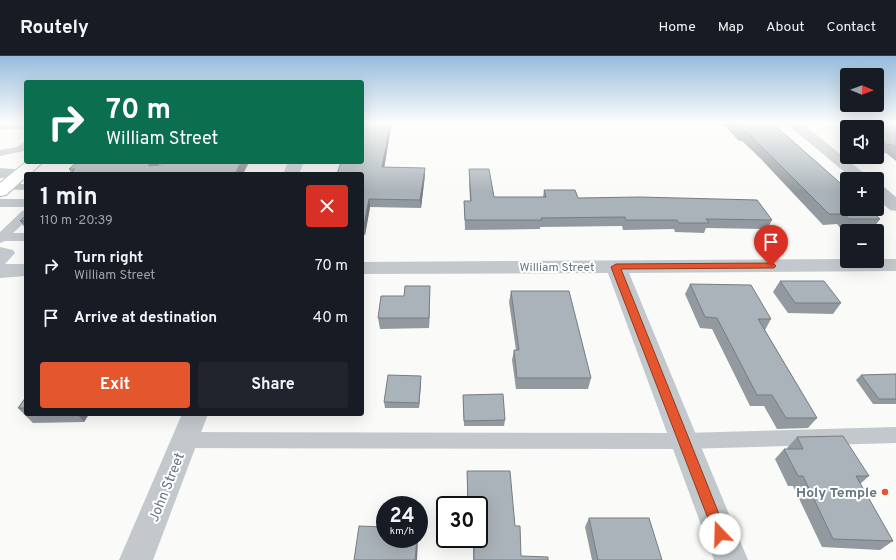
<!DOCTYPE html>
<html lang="en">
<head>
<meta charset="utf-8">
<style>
  :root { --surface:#171b24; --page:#20242c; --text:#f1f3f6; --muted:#9ea1a6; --line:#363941; --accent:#e4572e }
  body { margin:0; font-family:Overpass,sans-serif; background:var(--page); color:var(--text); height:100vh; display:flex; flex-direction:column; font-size:15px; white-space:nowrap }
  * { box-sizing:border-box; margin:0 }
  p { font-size:13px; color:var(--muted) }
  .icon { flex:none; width:22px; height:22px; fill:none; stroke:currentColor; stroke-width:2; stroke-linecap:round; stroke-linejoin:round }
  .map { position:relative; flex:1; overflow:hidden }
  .drawer { position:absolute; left:24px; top:116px; width:340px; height:244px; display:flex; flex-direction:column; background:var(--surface); border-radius:4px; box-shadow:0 4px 16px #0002 }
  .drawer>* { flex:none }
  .guide { position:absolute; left:24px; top:24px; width:340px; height:84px; border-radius:4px; box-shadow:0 4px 16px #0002; background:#0b6e4f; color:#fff; overflow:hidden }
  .needle { width:26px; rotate:91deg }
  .buttons { position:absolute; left:840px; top:12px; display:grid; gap:8px }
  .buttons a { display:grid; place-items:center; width:44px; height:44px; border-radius:4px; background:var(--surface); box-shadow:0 4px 16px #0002; font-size:20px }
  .speed { position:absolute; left:376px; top:440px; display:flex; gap:8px; font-size:20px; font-weight:700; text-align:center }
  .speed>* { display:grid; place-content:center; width:52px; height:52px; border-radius:50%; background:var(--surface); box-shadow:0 4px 16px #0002; line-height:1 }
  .speed small { font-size:10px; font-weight:400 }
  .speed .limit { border:2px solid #111; border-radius:6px; background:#fff; color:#111 }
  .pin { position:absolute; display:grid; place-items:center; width:34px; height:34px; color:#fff; margin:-41px -17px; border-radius:50% 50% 50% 0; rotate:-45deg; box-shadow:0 0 4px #0007 }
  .pin .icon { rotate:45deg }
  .me { position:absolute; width:44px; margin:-22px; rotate:339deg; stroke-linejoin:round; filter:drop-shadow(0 0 3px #0008) }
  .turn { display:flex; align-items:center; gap:14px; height:84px; padding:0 16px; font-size:18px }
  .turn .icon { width:52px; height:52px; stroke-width:2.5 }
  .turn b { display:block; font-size:28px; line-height:34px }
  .round { display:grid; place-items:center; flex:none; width:42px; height:42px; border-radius:4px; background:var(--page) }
  .summary { display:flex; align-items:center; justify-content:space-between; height:68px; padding:0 16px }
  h1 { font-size:24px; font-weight:700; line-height:30px }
  .action { display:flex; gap:8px; margin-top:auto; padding:8px 16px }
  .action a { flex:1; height:46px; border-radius:4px; background:var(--accent); color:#fff; font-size:16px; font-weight:700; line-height:46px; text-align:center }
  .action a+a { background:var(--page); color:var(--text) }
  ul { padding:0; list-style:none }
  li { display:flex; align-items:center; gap:12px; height:52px; padding:0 16px }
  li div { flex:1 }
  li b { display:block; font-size:15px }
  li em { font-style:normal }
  header { display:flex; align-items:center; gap:24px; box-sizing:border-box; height:56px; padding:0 20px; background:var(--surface); border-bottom:1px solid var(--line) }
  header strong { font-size:19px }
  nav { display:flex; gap:22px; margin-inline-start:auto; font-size:14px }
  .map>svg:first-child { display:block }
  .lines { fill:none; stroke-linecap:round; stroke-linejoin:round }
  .primary-casing { stroke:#b5babe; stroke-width:2 }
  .service { fill:#c3c8cc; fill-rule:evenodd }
  .minor { fill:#c3c8cc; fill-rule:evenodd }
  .primary { fill:#fff; fill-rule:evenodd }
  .wall { fill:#929a9f }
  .shaded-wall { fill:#777d82 }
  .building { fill:#aab3b9; stroke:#777d82 }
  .route { fill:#e4572e; stroke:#94391e }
  .poi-dot { fill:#e4572e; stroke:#fff; stroke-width:1.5 }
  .labels { text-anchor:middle; stroke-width:4; stroke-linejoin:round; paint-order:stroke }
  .street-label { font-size:12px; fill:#657683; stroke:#fff }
  .near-street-label { font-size:14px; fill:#657683; stroke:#fff }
  .near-poi-label { font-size:14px; font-weight:bold; fill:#657683; stroke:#fff; text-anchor:end }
</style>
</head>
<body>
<header>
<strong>Routely</strong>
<nav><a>Home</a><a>Map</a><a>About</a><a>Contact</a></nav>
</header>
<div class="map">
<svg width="896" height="504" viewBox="0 0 896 504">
  <rect width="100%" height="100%" fill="#fafaf8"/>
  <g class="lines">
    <defs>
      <path id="primary" d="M26,106H43L30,118H26V121L6,139L0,140V127Z"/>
    </defs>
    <use href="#primary" class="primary-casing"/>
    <g class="service">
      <rect x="0" y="67" width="26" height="6"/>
      <path d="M26,85V93L24,95L0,100V94L17,91Z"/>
      <path d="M4,128H26V134L0,133V129Z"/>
      <rect x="0" y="143" width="26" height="8"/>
      <path d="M26,154V165L13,177H26V185H5L0,187V176L22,155Z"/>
      <path d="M0,191L13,194L15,197L5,208L0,209Z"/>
      <path d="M896,371V387L684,393L185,392L178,390L175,384L178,378L185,376L684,377Z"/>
    </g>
    <g class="minor">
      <path d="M787,66H801L871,123H853L788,69Z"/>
      <path d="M288,106H304L299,118H283Z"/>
      <path d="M0,112L27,114L29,117L26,118V121L0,122Z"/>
      <path d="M877,129L883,130L896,141V155L890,154L877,143Z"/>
      <path d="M847,203V205H877V203H896V215L629,217L748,504H714L608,217L362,218V206Z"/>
      <path d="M0,208H26V220L0,222Z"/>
      <path d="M182,358H208L153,504H119Z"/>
    </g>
    <use href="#primary" class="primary"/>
  </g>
  <g class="wall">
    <path d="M721,66H771L880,163L873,173L842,174L837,168L823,169L760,102L742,85H739Z"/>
    <path d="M840,66H896V105L886,97H882L877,93V71H848Z"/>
    <path d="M391,71L384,111L425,112V119L421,152L370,151L365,179H362V118Z"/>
    <path d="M77,106H161L158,110L249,106L243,118H70L71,117L69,113Z"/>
    <path d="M469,113L494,141H543L544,134L578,142L772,164L767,173L706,172L704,177L675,176L674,173L623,174L622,170L540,171V173L465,174L464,145H470L469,122Z"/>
    <path d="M26,159V173L20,165Z"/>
    <path d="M780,225L841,247L833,258L788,257L773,236Z"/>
    <path d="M690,228L771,263L765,274L817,362L808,372L777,373L764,350H750L712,273L700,272L685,238Z"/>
    <path d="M511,235L591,322L588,333H516L512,304L514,294H516L509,246Z"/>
    <path d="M430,241L429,272L380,273L378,262Z"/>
    <path d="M896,318V348H873L856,324L861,319Z"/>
    <path d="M421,325L419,352H385L384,346Z"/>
    <path d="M463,339L505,364L504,370H464Z"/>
    <path d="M26,341V358H89L84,366L33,367L18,352Z"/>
    <path d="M797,381L869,420L860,428L893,485L880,494L822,491L793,430H788L775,403L784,393H788L787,392Z"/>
    <path d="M467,415L515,470L521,500L548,504H473V483H479V449H467Z"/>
    <path d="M589,462L662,504H592L585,471Z"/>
  </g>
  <g class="shaded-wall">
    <path d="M391,66V71L383,119L382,111Z"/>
    <path d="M150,106H161L153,117L149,110V108Z"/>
    <path d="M241,106H249L243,118H235Z"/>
    <path d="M425,112V119L421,152L420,144Z"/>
    <path d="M369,143L370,151L365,179L364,170Z"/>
    <path d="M430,230V241L429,272V262Z"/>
    <path d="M421,320V325L419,352V347Z"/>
    <path d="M77,358H89L84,366Z"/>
    <path d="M417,483H418L417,504H415Z"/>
  </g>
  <g class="building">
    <path d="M362,66H391L382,111L425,112L420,144L369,143L364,170H362V118H337L341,106H362Z"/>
    <path d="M733,66H771L847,133V153H869L880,163H849L844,158H829L764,93L746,76H743Z"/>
    <path d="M855,66H896V92L891,88L887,89L877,81V71H863Z"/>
    <path d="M77,106H150L149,108V110L162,109L164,106H241L235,118H70L75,113H69Z"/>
    <path d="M469,113H489L494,141H546L544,134H575L578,142L639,141L757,144L772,164L706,163L709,167H679L677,164H626L625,161L541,162L542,164H465L464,145H471Z"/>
    <path d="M26,159V165H20Z"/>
    <path d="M780,225H824L841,247H795Z"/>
    <path d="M690,228L751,229L771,263H758L817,362H786L772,339H757L717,262L705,261Z"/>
    <path d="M405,230H430L429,262H378L381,240H404Z"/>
    <path d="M511,235H569L591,322H517L514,294H519Z"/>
    <path d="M896,318V343H879L861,319Z"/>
    <path d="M388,319L421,320L419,347L384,346Z"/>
    <path d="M503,338L505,364L464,365L463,339Z"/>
    <path d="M26,341V352H18Z"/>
    <path d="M843,380L869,420H856L893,485L833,483L803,420H798L784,393H803L797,381Z"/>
    <path d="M467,415H510L515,470H520L521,500L548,501V504H474V483H479V449H468Z"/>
    <path d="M589,462H649L662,504H598Z"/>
    <path d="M359,470L385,471V483H417L415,504H354Z"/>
  </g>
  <linearGradient id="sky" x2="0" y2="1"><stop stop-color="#96bcdc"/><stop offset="0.49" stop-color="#fdfdfc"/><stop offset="1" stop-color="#fdfdfc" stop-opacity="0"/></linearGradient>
  <rect width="896" height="136" fill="url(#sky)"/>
  <path class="route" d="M771,207L774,208L776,210L774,212L621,213L727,478L725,482L720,484L716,482L714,478L611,211L616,208Z"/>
  <circle class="poi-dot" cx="885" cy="436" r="4"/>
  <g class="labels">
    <g class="street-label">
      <text x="557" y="215">William Street</text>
    </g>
    <g class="near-street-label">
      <text transform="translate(166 431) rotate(-68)" y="5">John Street</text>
    </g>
    <g class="near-poi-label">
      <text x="877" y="441">Holy Temple</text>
    </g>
  </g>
</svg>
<div class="buttons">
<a><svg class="needle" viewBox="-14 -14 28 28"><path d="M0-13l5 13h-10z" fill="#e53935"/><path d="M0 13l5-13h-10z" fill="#9ea1a6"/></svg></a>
<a><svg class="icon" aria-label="sound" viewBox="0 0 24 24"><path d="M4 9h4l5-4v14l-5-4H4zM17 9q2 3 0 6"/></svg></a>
<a>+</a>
<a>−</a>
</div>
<div class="speed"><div>24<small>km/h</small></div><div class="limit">30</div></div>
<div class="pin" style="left:771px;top:210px;background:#d93025"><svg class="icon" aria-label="arrive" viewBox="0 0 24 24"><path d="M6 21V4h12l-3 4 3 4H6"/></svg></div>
<svg class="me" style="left:720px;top:478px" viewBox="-20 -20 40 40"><circle r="19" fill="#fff"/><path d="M0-13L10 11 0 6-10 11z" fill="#e4572e"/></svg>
<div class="guide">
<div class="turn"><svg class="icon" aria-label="right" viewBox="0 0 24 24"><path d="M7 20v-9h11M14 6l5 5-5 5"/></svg><div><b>70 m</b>William Street</div></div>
</div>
<section class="drawer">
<div class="summary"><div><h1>1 min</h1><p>110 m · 20:39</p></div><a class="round" style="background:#d93025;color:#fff"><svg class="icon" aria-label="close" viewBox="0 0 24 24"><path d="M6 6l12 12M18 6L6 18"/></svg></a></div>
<ul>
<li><svg class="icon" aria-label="right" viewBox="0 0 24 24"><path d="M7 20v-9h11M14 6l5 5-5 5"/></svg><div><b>Turn right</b><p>William Street</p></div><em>70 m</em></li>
<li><svg class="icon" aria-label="arrive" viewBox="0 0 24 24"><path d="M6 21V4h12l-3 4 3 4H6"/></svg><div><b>Arrive at destination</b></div><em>40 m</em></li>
</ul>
<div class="action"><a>Exit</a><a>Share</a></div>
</section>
</div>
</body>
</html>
